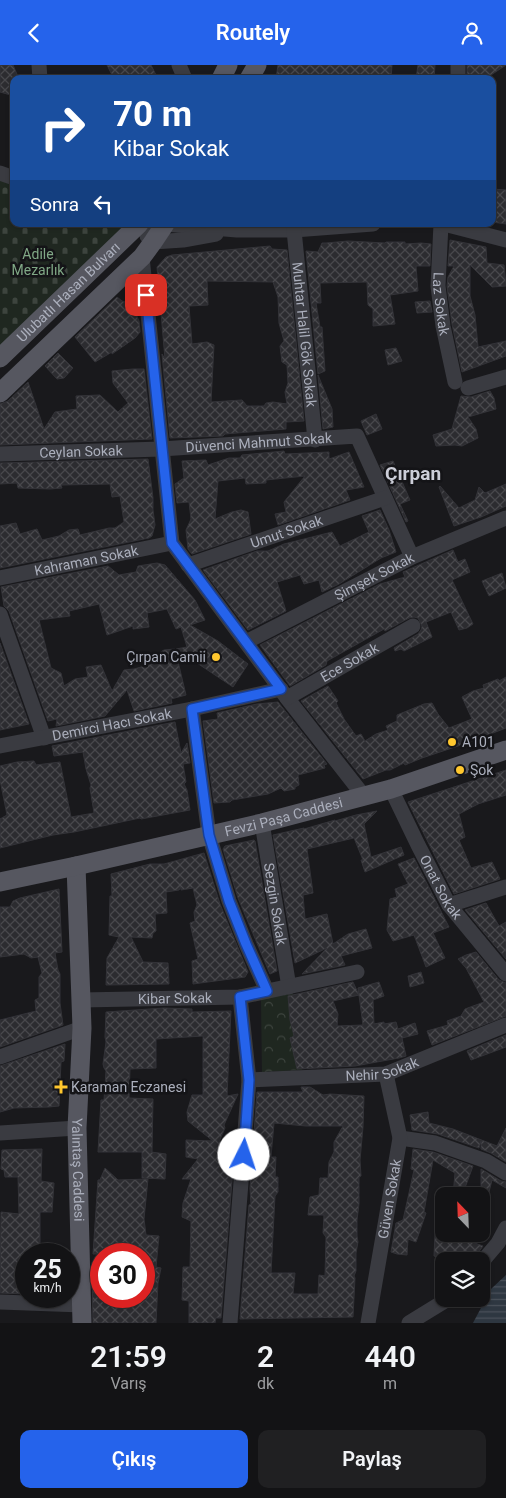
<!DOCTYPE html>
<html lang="tr">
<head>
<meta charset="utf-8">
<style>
  :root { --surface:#131315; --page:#202022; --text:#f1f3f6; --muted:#9d9ea0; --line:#323234; --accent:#2563eb }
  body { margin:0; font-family:Roboto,sans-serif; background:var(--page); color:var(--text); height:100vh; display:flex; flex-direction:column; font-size:19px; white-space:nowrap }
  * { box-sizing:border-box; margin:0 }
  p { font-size:16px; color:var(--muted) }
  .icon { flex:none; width:28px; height:28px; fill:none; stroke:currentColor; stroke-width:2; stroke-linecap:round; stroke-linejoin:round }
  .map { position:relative; height:1258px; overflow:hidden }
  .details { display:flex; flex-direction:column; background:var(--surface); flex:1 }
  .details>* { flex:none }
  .hud { position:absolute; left:10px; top:10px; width:486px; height:152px; border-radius:10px; box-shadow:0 1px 4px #0004,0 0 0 1px var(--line); background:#1a4fa0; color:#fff; overflow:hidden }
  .needle { width:32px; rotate:337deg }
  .fabs { position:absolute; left:435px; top:1122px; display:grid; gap:10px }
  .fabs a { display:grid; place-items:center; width:55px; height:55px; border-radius:10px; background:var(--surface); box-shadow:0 1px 4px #0004,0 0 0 1px var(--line); font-size:25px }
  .speed { position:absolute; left:15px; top:1178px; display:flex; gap:10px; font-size:25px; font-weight:700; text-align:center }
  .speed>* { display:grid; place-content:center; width:65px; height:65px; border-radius:50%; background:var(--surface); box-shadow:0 1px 4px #0004,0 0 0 1px var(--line); line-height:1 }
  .speed small { font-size:12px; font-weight:400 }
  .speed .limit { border:8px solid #d22; background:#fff; color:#111 }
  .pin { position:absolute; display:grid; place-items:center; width:42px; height:42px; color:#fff; margin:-21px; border-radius:10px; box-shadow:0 2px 8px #0006 }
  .me { position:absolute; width:55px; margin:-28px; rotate:4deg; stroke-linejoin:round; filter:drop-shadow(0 0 4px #0008) }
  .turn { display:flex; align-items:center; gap:18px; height:105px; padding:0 20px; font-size:22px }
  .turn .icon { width:65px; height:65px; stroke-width:2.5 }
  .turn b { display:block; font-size:35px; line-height:42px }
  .then { display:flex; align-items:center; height:48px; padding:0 20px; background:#0003; gap:10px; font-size:19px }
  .eta { display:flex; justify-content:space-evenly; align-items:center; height:85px; text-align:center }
  .eta b { font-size:30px; font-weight:600; line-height:35px }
  .primary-button { display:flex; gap:10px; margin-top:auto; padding:10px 20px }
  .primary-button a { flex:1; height:58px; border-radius:10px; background:var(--accent); color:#fff; font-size:20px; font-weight:600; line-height:58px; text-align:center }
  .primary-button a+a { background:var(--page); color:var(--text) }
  header { display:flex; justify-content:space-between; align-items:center; height:65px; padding:0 20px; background:var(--accent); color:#fff; font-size:22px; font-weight:600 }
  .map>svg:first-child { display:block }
  .forest { fill:url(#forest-crowns) }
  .cemetery { fill:url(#cemetery-stones) }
  .water { fill:url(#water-rules) }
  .building { fill:url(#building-cross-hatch); stroke:#333338; fill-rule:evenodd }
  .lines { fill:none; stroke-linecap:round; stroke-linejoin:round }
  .minor { stroke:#3a3b41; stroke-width:15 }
  .major { stroke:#565760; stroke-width:19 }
  .route-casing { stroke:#184099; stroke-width:12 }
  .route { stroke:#2563eb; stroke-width:9 }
  .poi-dot { fill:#ffc72e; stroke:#141417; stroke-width:2 }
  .labels { text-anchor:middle; stroke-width:5; stroke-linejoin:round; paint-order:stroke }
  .park-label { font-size:14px; fill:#80a886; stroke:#141417 }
  .street-label { font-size:14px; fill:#abafbc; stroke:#141417 }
  .poi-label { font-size:14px; fill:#abafbc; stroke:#141417; text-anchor:start }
  .district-label { font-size:19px; font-weight:bold; fill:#ccced8; stroke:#141417 }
</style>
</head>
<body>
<header><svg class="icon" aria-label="back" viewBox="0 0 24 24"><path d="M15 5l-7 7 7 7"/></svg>Routely<svg class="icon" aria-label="person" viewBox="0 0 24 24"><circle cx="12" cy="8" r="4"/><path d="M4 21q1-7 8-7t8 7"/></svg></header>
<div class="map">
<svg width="506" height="1258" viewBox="0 0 506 1258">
  <defs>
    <pattern id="forest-crowns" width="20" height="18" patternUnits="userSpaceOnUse" patternTransform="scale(1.25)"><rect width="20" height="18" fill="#1f2720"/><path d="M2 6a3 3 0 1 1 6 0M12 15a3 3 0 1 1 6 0" fill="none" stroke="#3d443e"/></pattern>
    <pattern id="cemetery-stones" width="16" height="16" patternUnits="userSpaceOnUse" patternTransform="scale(1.25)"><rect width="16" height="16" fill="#1f2720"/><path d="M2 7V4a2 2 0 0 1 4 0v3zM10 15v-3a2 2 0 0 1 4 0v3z" fill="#3d443e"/></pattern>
    <pattern id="water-rules" width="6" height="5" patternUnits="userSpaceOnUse" patternTransform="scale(1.25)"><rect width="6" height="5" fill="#2e3741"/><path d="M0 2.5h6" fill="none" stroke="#4a515a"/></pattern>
    <pattern id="building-cross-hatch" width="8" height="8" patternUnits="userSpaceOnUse" patternTransform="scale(1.25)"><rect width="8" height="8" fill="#2c2c30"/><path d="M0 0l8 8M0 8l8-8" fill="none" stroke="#48484c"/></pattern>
  </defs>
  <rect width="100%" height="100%" fill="#19191c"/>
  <path class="forest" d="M292,921L302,1005L262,1007L261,935Z"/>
  <path class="cemetery" d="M0,115L14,120V159H120L129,162L0,282Z"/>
  <path class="water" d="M506,1210V1258H473L491,1224Z"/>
  <g class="building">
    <path d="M0,0H13L19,14H14V31L0,27Z"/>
    <path d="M107,0H151L158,14H114Z"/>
    <path d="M278,0H392L391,14H276Z"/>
    <path d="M418,0H435L434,14H416Z"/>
    <path d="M467,0H506L485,14H467Z"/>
    <path d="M492,124L506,125V159L492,157Z"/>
    <path d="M450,175L486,182L487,198L504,200L506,221L492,222L470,200V231L475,250L478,282L506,276V291L462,307L452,259L447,221L448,212L454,201H448Z"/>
    <path d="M348,176L385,178L386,177H405V179L421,178L431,179L430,201H416L418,226L390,230L395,259L373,261V244L368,240L367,217L320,218L321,238H316L320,262H322L325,306L318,309L306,186L318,187L322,178H326Z"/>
    <path d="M270,181L272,184L287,185L304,356L286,357V364L225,369L223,371L170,373L162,289L165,294L157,202L166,192L172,190ZM207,216L273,217L278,232L279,258L284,276L280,281L282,297L287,300L288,318L285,327L287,339L273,337L266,338L264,341H247L242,335L211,337L214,280L207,277L192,279L189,241L208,240Z"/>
    <path d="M117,232L122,236L128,238L135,247L139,256L140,267L135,273L112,289V287L95,297L75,272Z"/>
    <path d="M430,236L432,247L417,248L415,237Z"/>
    <path d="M396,283L402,296L388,300L385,285Z"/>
    <path d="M58,288L73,303L64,313L57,314L45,301Z"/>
    <path d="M133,304H144L152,374L0,380V339L8,336L28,317L44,364L55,347L77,344L76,331L100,330L118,347L128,338L113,318L112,306Z"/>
    <path d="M318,310L332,344L333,362L323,364Z"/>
    <path d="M490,326L494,333L496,344L468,352L476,364L478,373L462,381L455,380L436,381L433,370L452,364L461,331L471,332Z"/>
    <path d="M376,349L382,364L367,370L361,356Z"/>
    <path d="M284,386L285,389L329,387V394L349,387L364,422L346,425L350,435L278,460L275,449L286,447L284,437L305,411L266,415V418L246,419L245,413L218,416L215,454L232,447L241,445L248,447L251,469L192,489L188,484L186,465L191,454L189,437L177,438L175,419L184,413L182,396L206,395L208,400L229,393H240L242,390Z"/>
    <path d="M148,394L153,433V445L155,460L152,471L149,473L0,503V461L16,458L20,469L37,464L42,475L59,471L69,465L78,464L80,470L109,463H115L124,457L120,431L112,432L110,419L61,420L62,423L50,424L18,423L17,418L0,419V398Z"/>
    <path d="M393,396L410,435L400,439L408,456L406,457L380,400Z"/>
    <path d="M506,419V441L481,452L454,461L439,422L440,421L459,443L475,435L479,422L485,428Z"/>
    <path d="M380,445L389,465L396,487L381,493L339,519L322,527L319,515L304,519L300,510L277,517L286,546L248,565L203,505L257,486H268L284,479L332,467L340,481L369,467L362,451Z"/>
    <path d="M453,485L458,497L465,494L470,507L452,515L473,559L467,563L459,565L451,547L426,557L432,572L404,586L401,584L395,586L394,583L418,569L421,565L422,561L418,553L414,552L409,553L385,566L384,564L327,596L326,600L290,621L260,580L380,519L405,512L403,507Z"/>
    <path d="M157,498L165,500L195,535L205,555L190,560L218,576L248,599L233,622L176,584L187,582L181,562L176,564L167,544L147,548L149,562L133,564V561L107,570L99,539L69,546L70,551L39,555L51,603L61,608L64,621L75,614L88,612L86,602L101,600L112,626L124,605L134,604L155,598L159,588L164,585L175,584L186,630L171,634L172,638L134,646L127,625L105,651L56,661L57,654L48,656L9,546L4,541L1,522L108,501L119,510L136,507L138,501Z"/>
    <path d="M502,508L506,523L489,531L482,516Z"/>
    <path d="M0,578L29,659L0,665Z"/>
    <path d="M506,612V663L467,678L422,693L405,700L404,698L390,705H386L363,714L301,636L328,621L338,636L336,638L344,654L356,671L361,669L365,676L376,669L388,665L386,661L397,656V650L424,639L432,638L438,649L449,663L472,654L462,632L473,626L484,623L483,620L498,614L499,616Z"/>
    <path d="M278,637L327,699L324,700L325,703L298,710L299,720L295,722V724L284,726L281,723L268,729L232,735L230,737L214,738L203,656L218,654L217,648L257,639Z"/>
    <path d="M175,657L181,688L187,678L190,698L183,699L186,717L184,719L187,725L190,745L141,754L140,753L74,767L53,770L0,783V754L7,750L0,715V701L17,697L34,696L36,700L60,697L71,752L94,748L90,723L91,720L86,704L83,687L54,691L52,681Z"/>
    <path d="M506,705V730L478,739L459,749L465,772L459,775L471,803L492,797L500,814L454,829L408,737Z"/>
    <path d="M377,746L364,759L371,792L401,782L404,790L365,807L361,795H363L354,773L307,784L313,828L303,830L305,854L327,849L333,879L348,869L366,864L372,883L341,891L345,900L302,909L327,883L295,898L273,770L304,763V764L335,755V756L356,750Z"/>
    <path d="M254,775L255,776L277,906L270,909L238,833L223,784L225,781Z"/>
    <path d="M204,788L220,839L248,907L245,912L193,919L192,896L198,894L190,858L195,856L194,847L197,840L193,823L181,825V822L179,825L166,827L167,848L155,849L156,866L153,868L152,873L131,872L143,897L168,898L169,919L106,920L107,893L119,872L109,870L110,831H112L111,809L150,799H164Z"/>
    <path d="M414,793L449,862L433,868L445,893L426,902L414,870L393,876L387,865L390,834L397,832L395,824L408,819L398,799Z"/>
    <path d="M59,824L62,887L55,888L58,905L60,909V938L63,960L0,982V955L36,946L35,935L39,933V912L42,908L38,892L31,893L24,889L0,892V842H10L13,836L20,833Z"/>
    <path d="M486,838L499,861L506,857V894L465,845Z"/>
    <path d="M476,887L499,915L506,918V951L432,980L427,966L448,960L447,956L461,951L465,944L484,937L466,903L458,894L466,890Z"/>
    <path d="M421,907L424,918L410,922L408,911Z"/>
    <path d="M353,917L359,930L333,936L338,949L337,961L363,960L358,923L379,917L384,931L373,935L374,959L384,957V959L396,957L398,964L415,958L418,969L402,973L406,991L399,993L355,1001L297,1004L290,973L294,971L290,955L288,931Z"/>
    <path d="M164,943L192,944V947L231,946L227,1031L238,1029L224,1060L225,1063L219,1077H230L234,1091L221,1253H216L215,1258H189V1236L182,1235L183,1202H190L191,1156L182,1152L183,1138L191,1114H182L198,1094L186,1092V1075L213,1076L188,1056L187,1047L192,1030H203V971L156,974V1003L130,1004L129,1033L153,1034L152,1087H151L166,1089L165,1114L142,1113V1087H98L101,1035H104L106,1006L104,1003L103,999L106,977L105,972L106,947Z"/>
    <path d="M506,970V982L471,995L467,986Z"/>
    <path d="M65,979L64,996L61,997L59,1041L49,1042L14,1043L0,1047V1001Z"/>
    <path d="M301,1022H310L323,1030L330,1029L364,1031L363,1062L360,1095L361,1111L359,1112V1139L357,1155V1171L358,1177L356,1188V1206L354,1211L355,1213L353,1252L240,1254L249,1140L251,1139L250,1123L257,1027H303ZM274,1058L306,1061H343L334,1077V1087L329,1097L328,1113H320L319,1130L310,1132L308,1150H324L323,1168L326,1172L325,1211L319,1210L318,1229H293L295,1208H271L275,1131L278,1127V1112H275L276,1092H271Z"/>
    <path d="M428,1047L429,1058L453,1064L497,1081L506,1063V1097L491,1088L481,1084V1076L479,1083L438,1069L412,1065L410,1050Z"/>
    <path d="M42,1084L41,1116L54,1118L52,1147H40V1189H26V1229L0,1228L1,1147L19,1149L18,1112H5L4,1105L1,1104L2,1085Z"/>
    <path d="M413,1084L433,1087L473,1101L462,1131H453L455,1108L433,1095L424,1147L426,1148L416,1177L408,1174L407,1190L397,1189L391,1187L396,1158L403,1155L409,1128L414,1105L411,1104Z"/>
    <path d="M105,1103L118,1115L148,1114L144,1154L146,1170L159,1171L156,1202L161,1203L158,1218L156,1258H93L92,1199L101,1200V1231H144V1189H93L98,1115H100Z"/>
    <path d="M481,1104L501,1116L506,1117V1123L492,1115L486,1139H481Z"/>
    <path d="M435,1169H475L472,1177L483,1181L472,1196H442L443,1194L434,1191Z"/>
  </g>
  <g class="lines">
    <g class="minor">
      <path d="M39,0L40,14"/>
      <path d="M179,0L185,14"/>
      <path d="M458,14V0"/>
      <path d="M0,108L14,113"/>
      <path d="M133,159L138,160L164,159L237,165H294L373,159"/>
      <path id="s1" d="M441,159L438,221L443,261L455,317"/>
      <path d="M444,159L506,175"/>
      <path id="s2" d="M294,165L315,375"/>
      <path d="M147,171L153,177L183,175L216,169"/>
      <path d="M142,192L172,478L287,633L363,730"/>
      <path d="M468,323L506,312"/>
      <path id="s3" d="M0,389L161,384L357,371L412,492"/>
      <path id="s4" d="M188,500L385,433"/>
      <path id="s5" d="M0,513L172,478"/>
      <path d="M0,549L44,673"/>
      <path id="s6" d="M246,577L412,492L506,453"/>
      <path id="s7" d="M287,633L413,561"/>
      <path d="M192,644L209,770L229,836L246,879L267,926"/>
      <path id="s8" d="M0,681L192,644L281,624"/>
      <path id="s9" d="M391,724L418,780L449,840L506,909"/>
      <path id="s10" d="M262,758L289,922"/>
      <path d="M449,840L506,822"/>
      <path id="s11" d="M81,935L240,932L357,907"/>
      <path d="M0,992L82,963"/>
      <path id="s12" d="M249,1015L386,1009L506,960"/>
      <path d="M0,1068L77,1063"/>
      <path d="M400,1073L435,1078L486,1096L506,1108"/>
      <path d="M481,1198L498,1178L506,1163"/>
      <path d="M0,1237L82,1240"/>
      <path d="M230,1258L249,1015L240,932"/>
      <path id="s13" d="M368,1258L400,1073L386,1009"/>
      <path d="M409,1258L448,1234"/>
    </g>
    <g class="major">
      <path d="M221,14L228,0"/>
      <path d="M249,14L257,0"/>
      <path id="s14" d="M0,293L139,159"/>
      <path d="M0,328L142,192L153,177L165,159"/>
      <path id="s15" d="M76,801L82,963L77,1063L82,1258"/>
      <path id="s16" d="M0,817L76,801L262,758L391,724L506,685"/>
    </g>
  </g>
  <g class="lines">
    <defs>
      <path id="route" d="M146,230L172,478L281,624L192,644L209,770L229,836L246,879L267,926L240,932L249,1015L244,1090"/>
    </defs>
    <use href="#route" class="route-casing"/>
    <use href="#route" class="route"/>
  </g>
  <g class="poi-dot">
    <circle cx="216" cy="592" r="5"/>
    <circle cx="452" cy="677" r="5"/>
    <circle cx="460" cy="705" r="5"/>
    <path d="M58.5 1014.5h5v5h5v5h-5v5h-5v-5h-5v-5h5z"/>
  </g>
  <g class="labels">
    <g class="park-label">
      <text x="38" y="194">Adile<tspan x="38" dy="16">Mezarlık</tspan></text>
    </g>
    <g class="street-label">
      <text dy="5" stroke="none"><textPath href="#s14" startOffset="95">Ulubatlı Hasan Bulvarı</textPath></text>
      <text dy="5" stroke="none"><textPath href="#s1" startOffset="80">Laz Sokak</textPath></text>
      <text dy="5" stroke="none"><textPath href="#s2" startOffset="105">Muhtar Halil Gök Sokak</textPath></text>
      <text dy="5" stroke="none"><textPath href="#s3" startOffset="259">Düvenci Mahmut Sokak</textPath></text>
      <text dy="5" stroke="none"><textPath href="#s3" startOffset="81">Ceylan Sokak</textPath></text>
      <text dy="5" stroke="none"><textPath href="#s4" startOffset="104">Umut Sokak</textPath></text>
      <text dy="5" stroke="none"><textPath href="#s5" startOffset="88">Kahraman Sokak</textPath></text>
      <text dy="5" stroke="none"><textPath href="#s6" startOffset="144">Şimşek Sokak</textPath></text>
      <text dy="5" stroke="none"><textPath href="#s7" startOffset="72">Ece Sokak</textPath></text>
      <text dy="5" stroke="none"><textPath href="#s8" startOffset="114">Demirci Hacı Sokak</textPath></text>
      <text dy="5" stroke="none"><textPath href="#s16" startOffset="291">Fevzi Paşa Caddesi</textPath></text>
      <text dy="5" stroke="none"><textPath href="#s9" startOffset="110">Onat Sokak</textPath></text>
      <text dy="5" stroke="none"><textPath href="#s10" startOffset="82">Sezgin Sokak</textPath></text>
      <text dy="5" stroke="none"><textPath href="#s11" startOffset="94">Kibar Sokak</textPath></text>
      <text dy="5" stroke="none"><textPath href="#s12" startOffset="134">Nehir Sokak</textPath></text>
      <text dy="5" stroke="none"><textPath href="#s15" startOffset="304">Yalıntaş Caddesi</textPath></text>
      <text dy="5" stroke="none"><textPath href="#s13" startOffset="126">Güven Sokak</textPath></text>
    </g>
    <g class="poi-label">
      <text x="206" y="597" text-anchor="end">Çırpan Camii</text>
      <text x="462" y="682">A101</text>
      <text x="470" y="710">Şok</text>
      <text x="71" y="1027">Karaman Eczanesi</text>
    </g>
    <g class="district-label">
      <text x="413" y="415">Çırpan</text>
    </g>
  </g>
</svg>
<div class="fabs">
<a><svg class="needle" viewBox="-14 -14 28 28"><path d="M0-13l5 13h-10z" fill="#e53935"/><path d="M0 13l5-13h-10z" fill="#9d9ea0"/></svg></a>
<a><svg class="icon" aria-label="layers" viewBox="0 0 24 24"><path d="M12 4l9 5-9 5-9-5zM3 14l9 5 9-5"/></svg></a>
</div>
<div class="speed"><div>25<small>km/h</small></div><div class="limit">30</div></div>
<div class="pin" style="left:146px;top:230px;background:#d93025"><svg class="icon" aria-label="arrive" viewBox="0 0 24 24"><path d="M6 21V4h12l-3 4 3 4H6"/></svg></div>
<svg class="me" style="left:244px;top:1090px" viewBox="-20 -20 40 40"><circle r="19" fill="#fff"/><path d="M0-13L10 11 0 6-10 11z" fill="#2563eb"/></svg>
<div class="hud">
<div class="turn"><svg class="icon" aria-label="right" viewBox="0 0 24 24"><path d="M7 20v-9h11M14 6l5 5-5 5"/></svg><div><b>70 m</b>Kibar Sokak</div></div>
<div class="then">Sonra<svg class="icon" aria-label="left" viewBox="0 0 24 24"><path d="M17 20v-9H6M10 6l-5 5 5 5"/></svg></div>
</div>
</div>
<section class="details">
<div class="eta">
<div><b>21:59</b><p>Varış</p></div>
<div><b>2</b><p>dk</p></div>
<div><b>440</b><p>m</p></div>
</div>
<div class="primary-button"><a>Çıkış</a><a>Paylaş</a></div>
</section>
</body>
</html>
